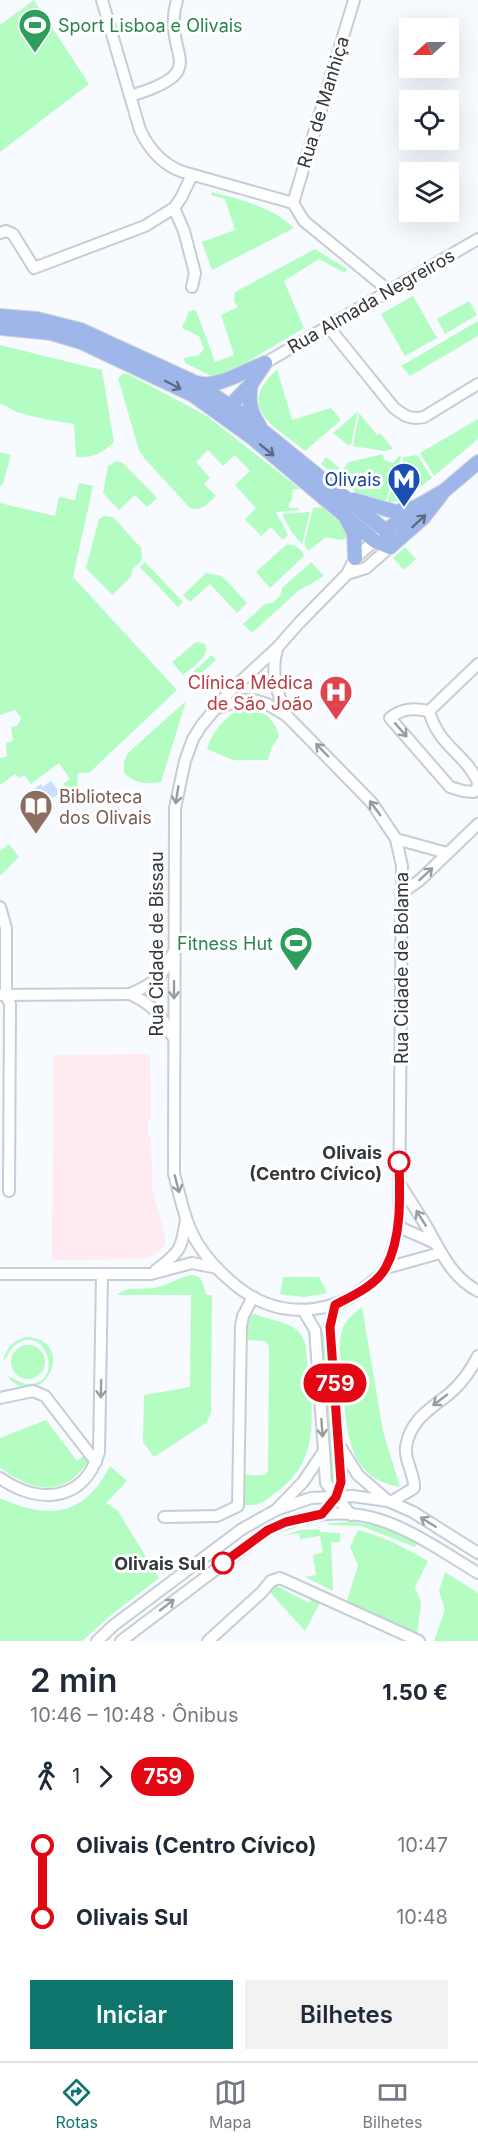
<!DOCTYPE html>
<html lang="pt">
<head>
<meta charset="utf-8">
<style>
  body { margin:0; font-family:Inter,sans-serif; background:#f2f2f3; color:#1f2937; height:100vh; display:flex; flex-direction:column; font-size:22px; white-space:nowrap }
  * { box-sizing:border-box; margin:0 }
  p { font-size:20px; color:#747a83 }
  .icon { flex:none; width:33px; height:33px; fill:none; stroke:currentColor; stroke-width:2; stroke-linecap:round; stroke-linejoin:round }
  .map { position:relative; height:1641px; overflow:hidden }
  .details { display:flex; flex-direction:column; background:#fff; flex:1 }
  .details>* { flex:none }
  .badge { padding:0 12px; border-radius:20px; font-size:21px; line-height:39px }
  .needle { width:39px; rotate:249deg }
  .controls { position:absolute; left:399px; top:18px; display:grid; gap:12px }
  .controls a { display:grid; place-items:center; width:60px; height:60px; border-radius:0px; background:#fff; box-shadow:0 6px 24px #0002; font-size:30px }
  .map>.badge { position:absolute; translate:-50% -50%; box-shadow:0 0 0 3px #fff }
  .legs { display:flex; align-items:center; gap:9px; height:66px; padding:0 30px; font-size:20px }
  .legs p { margin-inline-start:auto }
  .summary { display:flex; align-items:center; justify-content:space-between; height:102px; padding:0 30px }
  h1 { font-size:33px; font-weight:600; line-height:45px }
  .button { display:flex; gap:12px; margin-top:auto; padding:12px 30px }
  .button a { flex:1; height:69px; border-radius:0px; background:#0f766e; color:#fff; font-size:24px; font-weight:600; line-height:69px; text-align:center }
  .button a+a { background:#f2f2f3; color:#1f2937 }
  ul { padding:0 30px; list-style:none }
  li { display:flex; align-items:center; gap:21px; height:72px; font-size:22px }
  li i { display:grid; place-items:center; width:9px; height:100%; margin:0 8px; background:currentColor }
  li i::after { content:''; width:15px; height:15px; margin:-8px; border:4px solid; border-radius:50%; background:#fff }
  li p { margin-inline-start:auto }
  li:first-child i { background:linear-gradient(#0000 50%,currentColor 0) }
  li:last-child i { background:linear-gradient(currentColor 50%,#0000 0) }
  .tab-bar { display:flex; justify-content:space-around; align-items:center; height:84px; border-top:2px solid #e0e1e3; background:#fff; font-size:16px; color:#747a83 }
  .tab-bar a { display:grid; justify-items:center; gap:3px }
  .tab-bar .current { color:#0f766e }
  .map>svg:first-child { display:block }
</style>
</head>
<body>
<div class="map">
<svg width="478" height="1641" viewBox="0 0 478 1641">
  <rect width="100%" height="100%" fill="#f7fafe"/>
  <polygon fill="#feeaf1" points="150,1054 151,1121 148,1121 148,1135 151,1135 152,1189 165,1235 165,1245 153,1256 142,1259 52,1260 54,1055"/>
  <g fill="#b3fdc3">
    <polygon points="34,0 89,84 0,152 0,25"/>
    <path d="M 212,192 C 242,200 272,207 294,228 L 212,270 L 202,242 L 235,230 L 225,199 L 211,195 Z"/>
    <polygon points="315,249 347,269 345,273 319,259 284,281 304,328 227,374 213,377 185,363 184,358 199,355 204,349 199,336 182,328 189,311 196,310 215,362 234,355 221,315 238,307 234,301 235,292"/>
    <polygon points="413,296 437,338 405,356 381,314"/>
    <polygon points="469,301 477,315 445,334 437,319"/>
    <polygon points="478,321 478,336 410,376 401,366"/>
    <path d="M 0,345 L 102,370 L 114,442 C 102,453 92,459 76,457 L 74,424 C 55,421 36,418 17,412 C 10,410 7,405 0,404 Z"/>
    <path d="M 277,369 L 292,420 L 331,408 L 341,420 L 305,451 C 273,425 235,409 277,369 Z"/>
    <path d="M 122,374 L 128,374 L 207,416 L 300,489 L 293,489 L 291,502 L 289,503 L 289,508 L 298,508 L 299,510 L 276,512 L 288,535 L 283,540 L 271,527 L 261,536 L 245,519 L 256,508 L 235,485 L 250,471 L 235,455 L 223,466 L 208,450 L 196,462 L 210,478 L 204,484 L 216,496 C 208,503 201,512 190,508 L 144,458 L 139,450 L 118,378 Z"/>
    <polygon points="358,411 351,445 348,445 333,433"/>
    <polygon points="359,413 377,435 380,433 393,449 385,451 353,446"/>
    <polygon points="478,419 478,439 434,476 420,453"/>
    <polygon points="0,452 11,455 3,483 0,487"/>
    <polygon points="383,454 384,460 393,463 399,456 401,457 386,500 383,501 359,495 321,464 326,457 342,470 349,462"/>
    <polygon points="417,455 432,478 401,501 390,502 388,500 404,457"/>
    <polygon points="117,461 123,463 157,498 147,507 135,495 119,510 103,493 108,466"/>
    <polygon points="79,483 93,486 73,577 177,690 89,773 78,773 77,787 71,795 63,784 70,779 59,763 31,784 24,775 19,778 15,774 0,785 0,758 7,757 6,743 13,741 11,727 17,726 21,718 15,710 0,715 0,503 55,516 59,497 75,500"/>
    <polygon points="322,507 343,525 350,538 339,540 326,537 308,551 304,544 313,508"/>
    <polygon points="310,512 302,544 292,533 282,514"/>
    <polygon points="104,516 113,517 141,548 142,560 132,570 131,577 112,595 86,568 99,519"/>
    <path d="M 286,545 C 293,544 302,548 304,556 L 270,588 L 256,572 Z"/>
    <polygon points="405,547 416,559 404,570 393,558"/>
    <polygon points="145,562 183,602 178,607 140,567"/>
    <polygon points="311,562 324,576 298,591 252,633 243,624 265,604 272,603 280,596 282,588"/>
    <polygon points="206,573 222,576 247,603 237,613 210,584 190,602 183,595"/>
    <path d="M 196,642 L 205,644 C 211,657 192,667 183,675 L 172,662 Z"/>
    <polygon points="212,655 216,660 190,683 186,678"/>
    <path d="M 186,701 L 161,782 C 146,784 136,784 124,773 L 124,762 L 128,753 Z"/>
    <path d="M 243,709 C 261,707 275,719 279,736 L 271,749 L 268,760 L 233,760 L 207,749 C 213,731 225,715 243,709 Z"/>
    <polygon points="9,844 19,857 0,876 0,851"/>
    <path d="M 190,1275 C 203,1275 203,1284 206,1295 L 212,1295 L 211,1413 L 206,1423 L 154,1457 L 143,1442 L 144,1395 L 190,1387 L 191,1295 L 117,1295 C 127,1286 141,1290 154,1288 C 167,1285 177,1279 190,1275 Z"/>
    <polygon points="283,1277 319,1277 327,1293 304,1297 280,1294"/>
    <path d="M 362,1307 L 383,1431 L 400,1487 C 345,1478 346,1426 343,1381 C 342,1365 337,1346 342,1331 C 345,1320 353,1314 362,1307 Z"/>
    <path d="M 255,1314 C 276,1323 302,1321 306,1348 C 310,1400 326,1456 278,1491 C 264,1501 262,1506 245,1505 L 245,1475 L 264,1475 L 268,1471 L 269,1346 L 265,1341 L 246,1340 L 246,1326 L 250,1315 Z"/>
    <polygon points="321,1332 325,1332 335,1479 332,1479"/>
    <path d="M 28,1337 C 80,1342 41,1416 7,1376 C 14,1378 21,1384 29,1384 C 67,1383 44,1320 14,1346 C 10,1350 7,1357 3,1362 C 5,1348 14,1339 28,1337 Z"/>
    <circle cx="28" cy="1362" r="17"/>
    <path d="M 46,1420 L 77,1461 L 84,1456 L 88,1462 C 62,1499 33,1491 0,1468 L 0,1438 Z"/>
    <path d="M 110,1466 L 127,1481 L 106,1503 L 118,1511 L 159,1578 L 111,1615 L 82,1641 L 0,1641 L 0,1498 C 48,1520 84,1517 110,1466 Z"/>
    <path d="M 351,1522 C 376,1524 396,1530 419,1541 L 415,1547 L 361,1526 L 329,1525 L 328,1523 Z"/>
    <polygon points="319,1529 320,1532 340,1533 340,1542 331,1542 333,1591 305,1577 316,1575 313,1555 323,1553 320,1536 300,1539 299,1533 282,1536 300,1530"/>
    <path d="M 358,1530 C 383,1536 405,1548 428,1561 L 415,1587 L 421,1603 L 417,1634 L 346,1604 L 358,1565 L 350,1547 Z"/>
    <polygon points="445,1572 478,1593 478,1641 434,1641 445,1610 439,1591"/>
    <polygon points="275,1585 309,1603 314,1596 318,1598 320,1603 305,1631 268,1590"/>
  </g>
  <polygon fill="#c9dffd" points="51,781 60,793 53,798 46,793 39,796 34,789 41,784 43,787"/>
  <g fill="none" stroke-linecap="round" stroke-linejoin="round">
    <g stroke="#c5cdd5" stroke-width="14">
      <g id="minor">
        <path d="M 102,0 L 140,130 C 149,149 163,165 183,172 L 293,203 L 304,221 L 388,290"/>
        <path d="M 130,96 C 217,70 160,56 177,0"/>
        <polyline points="293,203 354,0"/>
        <polyline points="174,208 184,231 195,273 192,287"/>
        <polyline points="0,233 6,231 13,234 34,268 145,226 174,208 181,198 192,175"/>
        <path d="M 327,325 L 394,408 C 405,416 410,420 424,417 L 478,384"/>
        <polyline points="265,363 478,239"/>
        <polyline points="347,574 366,568 390,547"/>
        <path d="M 277,649 C 270,673 277,693 287,716"/>
        <path d="M 214,709 L 242,700 L 254,700 L 267,704 L 287,716 L 372,803 L 396,839 L 402,866 L 399,1227 C 395,1240 392,1254 387,1266 C 382,1275 372,1282 364,1288 C 337,1310 297,1316 265,1303 C 241,1294 213,1267 200,1247 C 185,1225 181,1199 174,1174 L 175,808 L 185,761 L 193,739 L 201,726 L 229,692 L 277,648 L 299,623 L 347,574 L 355,558 L 379,537"/>
        <path d="M 429,711 C 414,708 402,708 390,718 L 450,787 L 463,791 L 474,792 L 478,786"/>
        <path d="M 429,711 C 439,747 464,752 478,782"/>
        <polyline points="429,711 478,664"/>
        <polyline points="396,839 447,853"/>
        <polyline points="402,893 420,880 478,824"/>
        <polyline points="0,907 6,928 6,995 10,1004 9,1191"/>
        <path d="M 130,994 C 153,1005 161,1014 173,1037"/>
        <path d="M 1,995 L 130,994 C 155,983 162,978 173,953"/>
        <path d="M 400,1184 C 409,1199 419,1214 428,1229 C 441,1252 452,1278 478,1291"/>
        <polyline points="399,1227 435,1243"/>
        <polyline points="386,1268 440,1253"/>
        <path d="M 156,1270 C 180,1252 182,1249 186,1219"/>
        <polyline points="0,1274 151,1274 192,1263 217,1268"/>
        <polyline points="0,1398 33,1391 45,1396 96,1462"/>
        <polyline points="341,1448 358,1475 388,1501"/>
        <polyline points="324,1451 326,1483 351,1515"/>
        <path d="M 0,1478 C 39,1505 84,1502 99,1452 L 102,1275"/>
        <path d="M 391,1502 L 414,1488 C 415,1474 404,1461 406,1447 C 410,1420 430,1409 449,1394 C 461,1384 471,1370 478,1356"/>
        <polyline points="277,1509 303,1482 324,1451 315,1330 303,1310"/>
        <polyline points="322,1514 336,1497 341,1482 330,1327 335,1305"/>
        <polyline points="164,1517 217,1516 238,1506 241,1326 243,1316 253,1297"/>
        <polyline points="97,1641 114,1625 242,1529 276,1510 311,1498 352,1496 388,1501 413,1512 478,1553"/>
        <path d="M 121,1641 L 268,1530 C 359,1491 403,1527 478,1573"/>
        <polyline points="208,1641 262,1592 271,1581 280,1578 419,1641"/>
      </g>
    </g>
    <g stroke="#d6d7d8" stroke-width="16">
      <g id="major">
        <polyline points="0,316 37,319 81,330 192,381 242,414 386,531 390,547"/>
        <polyline points="0,328 51,333 81,342 193,395 250,436 375,541 390,547"/>
        <path d="M 197,383 C 217,389 246,370 265,363"/>
        <path d="M 251,384 C 248,400 250,412 259,425"/>
        <polyline points="225,411 251,384 265,363"/>
        <polyline points="354,500 396,512 411,508"/>
        <polyline points="347,520 354,533 355,558"/>
        <polyline points="386,531 416,507 444,491 478,462"/>
        <polyline points="390,547 423,518 441,495"/>
      </g>
    </g>
    <use href="#minor" stroke="#fff" stroke-width="10"/>
    <use href="#major" stroke="#9eb6ea" stroke-width="14"/>
  </g>
  <defs><path id="oneway-shaft" d="M-6 0H5M1.5-3L5.5 0L1.5 3" fill="none" stroke-width="1.6" stroke-linecap="round" stroke-linejoin="round" transform="scale(1.5)"/></defs>
  <g stroke="#5e6a80">
    <use href="#oneway-shaft" transform="translate(173 385) rotate(28)"/>
    <use href="#oneway-shaft" transform="translate(267 450) rotate(39)"/>
    <use href="#oneway-shaft" transform="translate(419 521) rotate(-43)"/>
  </g>
  <g stroke="#999b9c">
    <use href="#oneway-shaft" transform="translate(401 730) rotate(49)"/>
    <use href="#oneway-shaft" transform="translate(322 750) rotate(-134)"/>
    <use href="#oneway-shaft" transform="translate(177 795) rotate(99)"/>
    <use href="#oneway-shaft" transform="translate(375 808) rotate(-127)"/>
    <use href="#oneway-shaft" transform="translate(426 874) rotate(-43)"/>
    <use href="#oneway-shaft" transform="translate(174 990) rotate(90)"/>
    <use href="#oneway-shaft" transform="translate(177 1184) rotate(75)"/>
    <use href="#oneway-shaft" transform="translate(421 1218) rotate(-122)"/>
    <use href="#oneway-shaft" transform="translate(101 1389) rotate(91)"/>
    <use href="#oneway-shaft" transform="translate(440 1400) rotate(143)"/>
    <use href="#oneway-shaft" transform="translate(322 1428) rotate(86)"/>
    <use href="#oneway-shaft" transform="translate(428 1522) rotate(-148)"/>
    <use href="#oneway-shaft" transform="translate(167 1605) rotate(-38)"/>
  </g>
  <g fill="none" stroke-linecap="round" stroke-linejoin="round">
    <g stroke="#fff" stroke-width="14">
      <path id="line-1" d="M 223,1563 L 268,1530 L 286,1522 L 322,1514 L 336,1497 L 341,1482 L 330,1327 L 335,1305 C 352,1296 377,1285 386,1267 C 402,1237 400,1195 399,1162"/>
    </g>
    <use href="#line-1" stroke="#e30613" stroke-width="9"/>
  </g>
  <defs>
    <g id="stadium-pin" transform="scale(1.725)"><path d="M0 17L-7.5 6A9.5 9.5 0 1 1 7.5 6Z" fill="#2e9e5b" stroke="#fff"/><path d="M0-5a6.5 5 0 1 0 0 10a6.5 5 0 1 0 0-10ZM-3.5-1.8h7v3.6h-7Z" fill="#fff"/></g>
    <g id="metro-pin" transform="scale(1.725)"><path d="M0 17L-7.5 6A9.5 9.5 0 1 1 7.5 6Z" fill="#1a4fb4" stroke="#fff"/><path d="M-5.5 5V-5H-3L0 0L3-5H5.5V5H3V-.5L0 4L-3-.5V5Z" fill="#fff"/></g>
    <g id="hospital-pin" transform="scale(1.725)"><path d="M0 17L-7.5 6A9.5 9.5 0 1 1 7.5 6Z" fill="#e0444e" stroke="#fff"/><path d="M-5-5h3v3.5h4V-5h3V5h-3V1.5h-4V5h-3Z" fill="#fff"/></g>
    <g id="library-pin" transform="scale(1.725)"><path d="M0 17L-7.5 6A9.5 9.5 0 1 1 7.5 6Z" fill="#8d6e63" stroke="#fff"/><path d="M-6-4Q-3-5.5-.7-3.5V5Q-3 3-6 4ZM6-4Q3-5.5 .7-3.5V5Q3 3 6 4Z" fill="#fff"/></g>
  </defs>
  <g fill-rule="evenodd">
    <use href="#stadium-pin" x="35" y="25"/>
    <use href="#metro-pin" x="404" y="479"/>
    <use href="#hospital-pin" x="336" y="692"/>
    <use href="#library-pin" x="36" y="806"/>
    <use href="#stadium-pin" x="296" y="943"/>
  </g>
  <g fill="#fff" stroke="#e30613" stroke-width="3">
    <circle cx="399" cy="1162" r="10"/>
    <circle cx="223" cy="1563" r="10"/>
  </g>
  <g text-anchor="middle" dominant-baseline="central" stroke-width="6" stroke-linejoin="round" paint-order="stroke">
    <g font-size="18" fill="#27864d" stroke="#fff" text-anchor="start">
      <text x="58" y="25">Sport Lisboa e Olivais</text>
      <text x="273" y="943" text-anchor="end">Fitness Hut</text>
    </g>
    <g font-size="18" fill="#33373a" stroke="#fff">
      <text transform="translate(323 102) rotate(-73)">Rua de Manhiça</text>
      <text transform="translate(371 301) rotate(-30)">Rua Almada Negreiros</text>
      <text transform="translate(156 944) rotate(-90)">Rua Cidade de Bissau</text>
      <text transform="translate(401 968) rotate(-90)">Rua Cidade de Bolama</text>
    </g>
    <g font-size="18" fill="#164399" stroke="#fff" text-anchor="end">
      <text x="381" y="479">Olivais</text>
    </g>
    <g font-size="18" fill="#be3a42" stroke="#fff" text-anchor="end">
      <text x="313" y="682">Clínica Médica<tspan x="313" dy="21">de São João</tspan></text>
    </g>
    <g font-size="18" fill="#785e54" stroke="#fff" text-anchor="start">
      <text x="59" y="796">Biblioteca<tspan x="59" dy="21">dos Olivais</tspan></text>
    </g>
    <g font-size="18" font-weight="bold" fill="#33373a" stroke="#fff" text-anchor="end">
      <text x="382" y="1152">Olivais<tspan x="382" dy="21">(Centro Cívico)</tspan></text>
      <text x="206" y="1563">Olivais Sul</text>
    </g>
  </g>
</svg>
<div class="controls">
<a><svg class="needle" viewBox="-14 -14 28 28"><path d="M0-13l5 13h-10z" fill="#e53935"/><path d="M0 13l5-13h-10z" fill="#747a83"/></svg></a>
<a><svg class="icon" aria-label="locate" viewBox="0 0 24 24"><circle cx="12" cy="12" r="6"/><path d="M12 2v4M12 18v4M2 12h4M18 12h4"/></svg></a>
<a><svg class="icon" aria-label="layers" viewBox="0 0 24 24"><path d="M12 4l9 5-9 5-9-5zM3 14l9 5 9-5"/></svg></a>
</div>
<b class="badge" style="left:335px;top:1383px;background:#e30613;color:#fff">759</b>
</div>
<section class="details">
<div class="summary"><div><h1>2 min</h1><p>10:46 – 10:48 · Ônibus</p></div><b>1.50 €</b></div>
<div class="legs"><svg class="icon" aria-label="walk" viewBox="0 0 24 24"><circle cx="13" cy="4" r="2"/><path d="M13 8l-2 6 4 7M11 14l-3 7M7 12l3-4h3l4 4"/></svg>1<svg class="icon" aria-label="forward" viewBox="0 0 24 24"><path d="M9 5l7 7-7 7"/></svg><b class="badge" style="background:#e30613;color:#fff">759</b></div>
<ul>
<li><i style="color:#e30613"></i><b>Olivais (Centro Cívico)</b><p>10:47</p></li>
<li><i style="color:#e30613"></i><b>Olivais Sul</b><p>10:48</p></li>
</ul>
<div class="button"><a>Iniciar</a><a>Bilhetes</a></div>
</section>
<nav class="tab-bar">
<a class="current"><svg class="icon" aria-label="directions" viewBox="0 0 24 24"><path d="M12 3l9 9-9 9-9-9zM9 14v-3h6M13 9l2 2-2 2"/></svg>Rotas</a>
<a><svg class="icon" aria-label="map" viewBox="0 0 24 24"><path d="M3 6l6-2 6 2 6-2v14l-6 2-6-2-6 2zM9 4v14M15 6v14"/></svg>Mapa</a>
<a><svg class="icon" aria-label="tickets" viewBox="0 0 24 24"><path d="M3 7h18v10H3zM15 7v10"/></svg>Bilhetes</a>
</nav>
</body>
</html>
